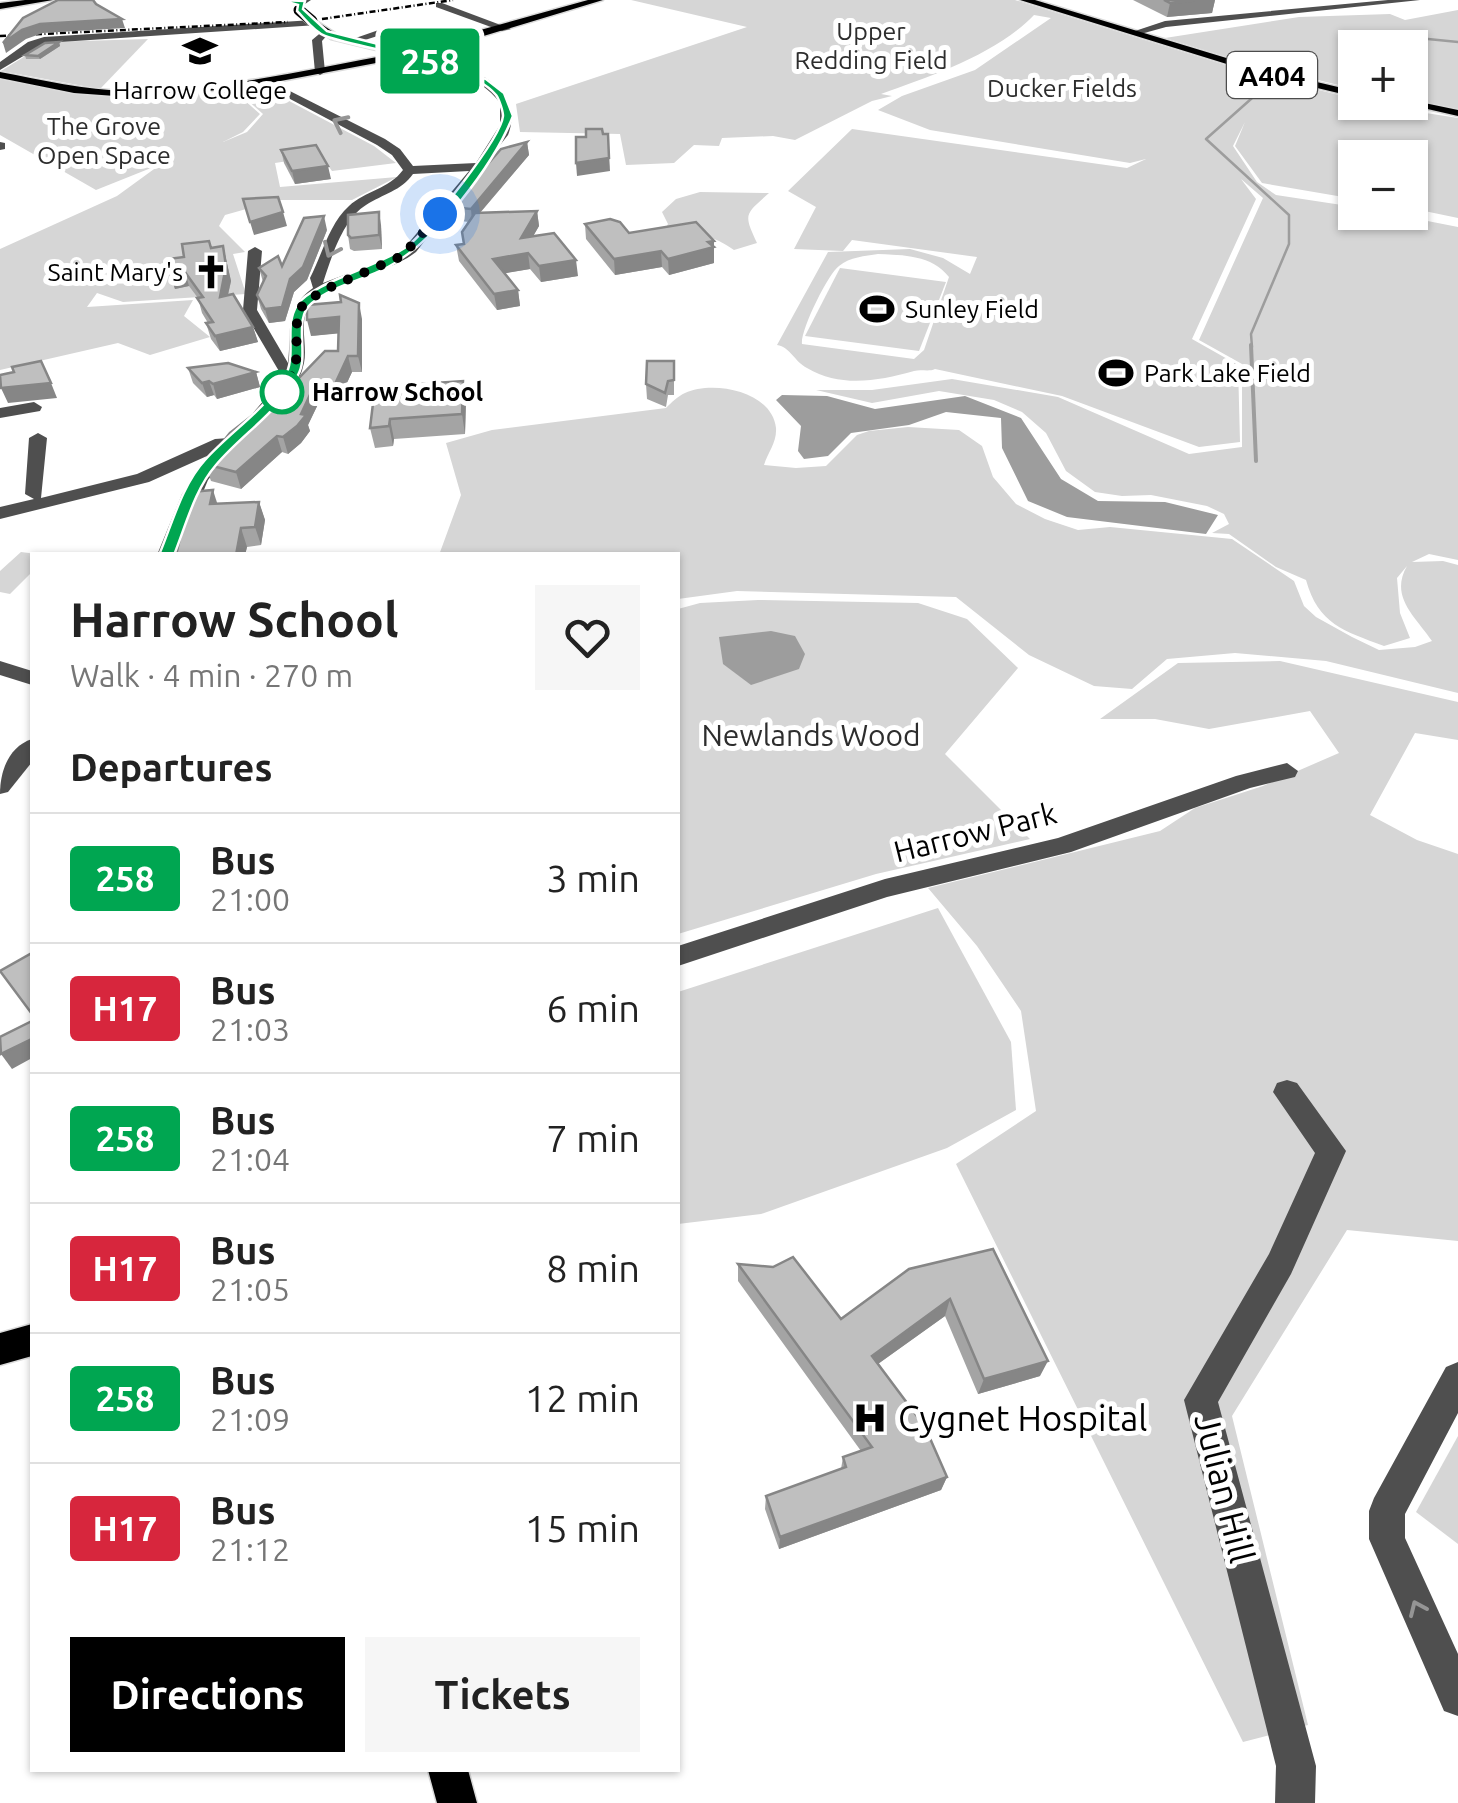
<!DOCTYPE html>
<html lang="en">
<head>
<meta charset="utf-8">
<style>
  body { margin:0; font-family:Ubuntu,sans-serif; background:#f6f6f6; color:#222; height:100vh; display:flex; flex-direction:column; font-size:38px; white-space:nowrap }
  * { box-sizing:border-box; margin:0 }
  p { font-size:32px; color:#767676 }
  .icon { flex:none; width:55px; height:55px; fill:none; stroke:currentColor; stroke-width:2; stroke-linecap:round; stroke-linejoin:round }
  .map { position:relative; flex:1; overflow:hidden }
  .details { position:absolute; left:30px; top:552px; width:650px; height:1220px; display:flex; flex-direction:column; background:#fff; border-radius:0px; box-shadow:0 2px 8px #0004 }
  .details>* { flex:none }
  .badge { padding:0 20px; border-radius:8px; font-size:35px; line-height:65px }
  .fabs { position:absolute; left:1338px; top:30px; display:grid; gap:20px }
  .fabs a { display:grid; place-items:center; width:90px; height:90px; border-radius:0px; background:#fff; box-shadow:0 2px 8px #0004; font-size:50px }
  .you { position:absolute; width:50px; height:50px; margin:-25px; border:8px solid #fff; border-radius:50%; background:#1a73e8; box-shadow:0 0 0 15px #1a73e833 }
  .map>.badge { position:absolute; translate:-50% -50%; box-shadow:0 0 0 5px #fff }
  h2 { padding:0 40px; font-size:38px; line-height:90px }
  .round { display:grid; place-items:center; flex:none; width:105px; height:105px; border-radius:0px; background:#f6f6f6 }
  .headline { display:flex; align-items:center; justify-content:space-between; height:170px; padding:0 40px }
  h1 { font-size:48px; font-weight:700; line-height:75px }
  .cta { display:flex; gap:20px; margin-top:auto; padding:20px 40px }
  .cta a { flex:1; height:115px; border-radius:0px; background:#000; color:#fff; font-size:40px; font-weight:700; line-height:115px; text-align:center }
  .cta a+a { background:#f6f6f6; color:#222 }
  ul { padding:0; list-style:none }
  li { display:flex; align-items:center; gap:30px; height:130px; padding:0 40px; border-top:2px solid #e0e0e0 }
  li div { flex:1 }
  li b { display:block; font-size:38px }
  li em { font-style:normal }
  li .badge { min-width:110px; font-weight:700; text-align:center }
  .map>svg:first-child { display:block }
</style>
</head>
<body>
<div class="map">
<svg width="1458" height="1803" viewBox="0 0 1458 1803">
  <rect width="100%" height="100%" fill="#fff"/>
  <g fill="#d6d6d6" fill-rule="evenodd">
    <path d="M 631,0 L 1015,0 L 1258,75 L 1355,99 L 1355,102 L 1458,118 L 1458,218 L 1410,208 L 1410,158 L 1355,158 L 1355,199 L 1262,183 L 1235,146 L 1245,122 L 1233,146 L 1257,182 L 1276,195 L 1355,207 L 1355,212 L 1387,213 L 1458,227 L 1458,560 L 1429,554 L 1412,562 L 1443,561 L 1458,565 L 1458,693 L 1326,661 L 1235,653 L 1167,659 L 1132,689 L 1094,686 L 1029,655 L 956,597 L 737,591 L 678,599 L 678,555 L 439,555 L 461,495 L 446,443 L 492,430 L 666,408 C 671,403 678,396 685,393 C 713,380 772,391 776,428 C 777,442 768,452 764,465 L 796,468 L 826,466 L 857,435 L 869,431 L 908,427 L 959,430 L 982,446 L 993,477 L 1016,504 L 1045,519 L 1078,530 L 1110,527 L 1232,539 L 1294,581 L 1304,606 L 1316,617 L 1352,637 L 1379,650 L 1415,647 L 1432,641 C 1416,617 1389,597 1407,566 L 1397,578 L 1400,613 L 1410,638 L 1384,646 C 1344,631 1318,624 1306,580 L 1276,567 L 1229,534 L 1212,533 L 1229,524 L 1224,514 L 1207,506 L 1151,495 L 1122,496 L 1095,492 L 1066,471 L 1046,433 L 1022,412 L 994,400 L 939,391 L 872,403 L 816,390 L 872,390 L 952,379 L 1058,397 L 1189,454 L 1242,447 L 1242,364 L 1199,340 L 1263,198 L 1241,179 L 1256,199 L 1192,339 L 1238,365 L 1240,442 L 1199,447 L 1062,396 L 935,369 C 929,372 921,369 914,371 C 878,381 841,388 807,368 C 795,362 790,347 777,345 L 828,252 L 910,249 L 943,258 L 970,274 L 977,257 L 852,240 L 843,251 L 794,249 L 816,207 L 788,191 L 852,129 L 1127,168 L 1146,159 L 1130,163 L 930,130 L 878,110 L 902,96 L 975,70 L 1051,18 L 1034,15 C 997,54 931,76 881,94 L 892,96 L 872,101 L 795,140 L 773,136 L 722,138 L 719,146 L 694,145 L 674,163 L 626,165 L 620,134 L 520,132 L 516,104 L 747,27 ZM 878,254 C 903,255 932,255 949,277 L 924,350 L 914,359 L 802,344 C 800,331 828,274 839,266 C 850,257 865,256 878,254 Z"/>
    <polygon points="1458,10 1458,109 1410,100 1410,48 1355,48 1355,89 1243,62 1165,38 1299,17 1390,14 1405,20"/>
    <polygon points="148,39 100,89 1,71 48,42"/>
    <path d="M 0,79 C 79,96 152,99 233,90 L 260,114 L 243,132 L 223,142 L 247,132 L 263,114 L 246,99 L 274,93 L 374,146 L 396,163 L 332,171 L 321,156 L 275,163 L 280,187 L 397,177 L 352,200 L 278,200 L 225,215 L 219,226 L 245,252 L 233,254 L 246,294 L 123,302 L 97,293 L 87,307 L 193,300 L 184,316 L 210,337 L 150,355 L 118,343 L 0,370 L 0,249 L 117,196 L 161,164 L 96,190 L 0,135 Z"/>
    <path d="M 700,192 L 769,193 C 745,215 743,213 757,243 L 734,250 C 699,226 696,243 663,232 L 668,224 L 662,212 L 676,199 Z"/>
    <polygon points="840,268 946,282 919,351 805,336"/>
    <polygon points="21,552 44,555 32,555 32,572 10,594 0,592 0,571"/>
    <polygon points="758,600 918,603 967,619 1018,668 945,754 1030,839 876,874 678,934 678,609 700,603"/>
    <polygon points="1280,661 1458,702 1458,740 1415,733 1370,815 1417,840 1458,854 1458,1241 1347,1230 1232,1416 1308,1725 1243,1742 956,1164 1036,1111 1021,1011 977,946 928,888 1160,831 1195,808 1263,786 1339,753 1310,711 1209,729 1155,719 1100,719 1178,663"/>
    <polygon points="938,908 1011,1042 1016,1110 947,1148 761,1214 678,1224 678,992"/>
    <polygon points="1458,1436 1458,1544 1416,1512"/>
  </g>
  <g fill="#9d9d9d">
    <polygon points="782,395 827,396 875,409 965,396 1021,418 1061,479 1098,501 1165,502 1218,515 1206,534 1067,517 1028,501 1002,448 1001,418 946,412 909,425 851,433 828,456 804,459 798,451 801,426 776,400"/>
    <polygon points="771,631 795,636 805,654 799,669 751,685 723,664 719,637"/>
  </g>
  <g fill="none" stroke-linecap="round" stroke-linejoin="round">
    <g stroke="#9d9d9d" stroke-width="2.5">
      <polyline points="1428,39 1458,42"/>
      <polyline points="1252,347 1251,334 1289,244 1289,215 1206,139 1269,83"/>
    </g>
    <polyline stroke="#9d9d9d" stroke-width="4" points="1251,345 1256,461"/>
    <g stroke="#dbdbdb" stroke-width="3">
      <g id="major">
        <polygon points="25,0 53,0 0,9 0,3"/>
        <path d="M 588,0 L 603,0 L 424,54 L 244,88 L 129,97 L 74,93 L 0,78 L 0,72 C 42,80 85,90 128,91 C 218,91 306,70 393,54 L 331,39 L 308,23 L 312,18 L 338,35 L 405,51 Z"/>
        <polygon points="1020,0 1035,0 1266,70 1355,91 1355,97 1259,74"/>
        <polygon points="1410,100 1458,110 1458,116 1397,102"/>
        <polygon points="32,1324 32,1356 0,1365 0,1333"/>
        <polygon points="428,1770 468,1770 477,1803 437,1803"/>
      </g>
    </g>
    <g fill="#4f4f4f" fill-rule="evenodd">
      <polygon points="300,0 311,0 302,6 297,3"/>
      <polygon points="1388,0 1420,0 1166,27 1137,35 1132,32 1165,21"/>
      <polygon points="436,3 442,3 511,29 502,31 436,7"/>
      <polygon points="313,20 317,25 45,43 0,70 0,62 28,42 44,37"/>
      <polygon points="396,24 400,29 352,44 347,41"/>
      <polygon points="324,30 329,33 322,41 325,72 320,75 315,72 312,40"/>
      <path d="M 405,52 C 446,52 529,83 508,135 L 416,252 C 385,276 338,276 312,303 C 297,318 308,344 304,363 C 300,384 285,401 270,415 L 265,421 L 253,421 L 253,413 L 283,378 L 243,310 L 248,251 L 255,247 L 262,251 L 257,310 L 288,363 C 292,332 283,309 313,288 L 310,278 C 322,255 329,224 349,206 C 365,191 389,189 403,170 L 392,155 L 377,145 L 258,82 L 268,80 L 385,139 L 400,149 L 413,166 L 476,163 L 500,125 L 500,103 C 479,74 438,65 405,56 ZM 469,171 L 406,246 L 386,259 L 323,283 C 331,258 343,219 366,205 C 383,194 401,191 413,174 Z"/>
      <polygon points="0,142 5,143 5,149 0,150"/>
      <polygon points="34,402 42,407 40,411 0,418 0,408"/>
      <polygon points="38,433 47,438 41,498 137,474 215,439 229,438 238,443 208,480 177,555 157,555 182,494 207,456 149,482 0,519 0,507 34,499 25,494 29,438"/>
      <polygon points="0,661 32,671 32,685 0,675"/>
      <path d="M 32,739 L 32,762 L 8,792 L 0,794 C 0,772 8,747 32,739 Z"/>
      <polygon points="1287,763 1298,771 1295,777 1250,788 1071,852 887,897 678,966 678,946 885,879 1058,838 1236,776"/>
      <polygon points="1287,1080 1297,1083 1346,1151 1291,1274 1218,1402 1316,1766 1315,1803 1275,1803 1276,1766 1184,1400 1269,1254 1315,1153 1273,1092 1277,1083"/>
      <polygon points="1458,1362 1458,1413 1405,1514 1405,1538 1458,1654 1458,1716 1444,1711 1369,1539 1369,1511 1374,1498 1446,1367"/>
    </g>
    <use href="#major" fill="#000" fill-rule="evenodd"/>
    <g stroke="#000" stroke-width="2.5" stroke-dasharray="6 2.5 1 2.5" stroke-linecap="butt">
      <polyline points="322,19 453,0"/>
      <polyline points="0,36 288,22"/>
    </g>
    <g stroke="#dbdbdb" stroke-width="12" stroke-linecap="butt">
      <polyline id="major-bridge" points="299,10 312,21"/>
    </g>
    <use href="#major-bridge" stroke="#000" stroke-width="11"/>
  </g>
  <g fill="#a4a4a4">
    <polygon points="1133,0 1215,0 1212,13 1167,17"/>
    <polygon points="59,42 60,46 40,59 26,59 25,55"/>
    <polygon points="527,142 529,155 480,213 537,211 539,226 533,236 578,276 541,282 530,269 504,273 518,290 520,306 497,310 459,261 456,245 464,244 469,222 452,220 450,207"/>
    <polygon points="281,150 331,179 295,184 284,163"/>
    <polygon points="585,224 629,233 714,241 714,263 669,275 662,267 615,275 586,239"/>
    <polygon points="381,225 382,249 354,251 350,249 348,235"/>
    <polygon points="327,230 307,280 294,292 285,321 269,323 261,309 257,295 263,282 259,268 282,266"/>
    <polygon points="223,246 231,281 228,295 253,327 258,342 220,351 211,339 206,323 208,323 202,313 198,298 189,286 175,289 170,274 184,257 211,248"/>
    <polygon points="362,319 362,372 352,372 339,400 320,400 308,425 310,431 301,443 288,454 282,452 241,489 211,481 205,464 338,351 338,333 311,336"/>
    <polygon points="674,361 674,395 668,395 666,407 647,399 646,384"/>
    <polygon points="188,368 256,372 260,387 217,399 214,395 207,397 193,383"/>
    <polygon points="375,387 466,400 465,434 394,439 393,446 375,448 370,428"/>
    <polygon points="259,502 265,520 261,545 247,547 245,555 176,555 218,504"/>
    <polygon points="993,1249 1040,1376 978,1394 945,1316 878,1364 947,1477 941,1490 779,1549 765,1509 766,1496 841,1469 843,1457 861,1451 738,1281 738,1264 841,1319"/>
  </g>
  <g fill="#868686">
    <polygon points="1200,0 1215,0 1212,13 1167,17 1170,3"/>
    <polygon points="122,19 125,28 43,33 26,39 6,53 3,43 22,30 40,24"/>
    <polygon points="59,42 60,46 40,59 38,56"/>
    <polygon points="608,134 610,171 577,176 576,163"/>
    <polygon points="527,142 529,155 472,222 471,209"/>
    <polygon points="328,166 331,179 295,184 292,171"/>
    <polygon points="537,211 539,226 523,254 528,253 530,269 495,275 493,259 521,238"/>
    <polygon points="283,212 287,226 254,235 250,222"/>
    <polygon points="379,212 381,225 382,249 379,235"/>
    <polygon points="324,216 327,230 307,280 294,292 285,321 269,323 265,309"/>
    <polygon points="714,241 714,263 669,275 668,259"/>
    <polygon points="223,246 231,281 224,312 220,297"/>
    <polygon points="661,251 662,267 615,275 614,259"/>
    <polygon points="576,260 578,276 541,282 539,266"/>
    <polygon points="185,272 189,286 175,289 170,274"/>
    <polygon points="518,290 520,306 497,310 494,294"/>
    <polygon points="359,303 362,319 362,372 358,356"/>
    <polygon points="339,317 343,333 311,336 307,320"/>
    <polygon points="253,327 258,342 220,351 215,336"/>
    <polygon points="348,356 352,372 339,400 335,384"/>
    <polygon points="256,372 260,387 217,399 213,384"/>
    <polygon points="209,381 214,395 207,397 202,383"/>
    <polygon points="463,381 466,400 465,434 462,414"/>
    <polygon points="51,383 57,398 8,403 1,388"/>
    <polygon points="315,384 320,400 308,425 310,431 301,443 288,454 283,437 301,414"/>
    <polygon points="390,419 394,439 393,446 389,426"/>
    <polygon points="277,436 282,452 241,489 236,472"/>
    <polygon points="213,490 219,509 210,504"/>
    <polygon points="259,502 265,520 261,545 255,527"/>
    <polygon points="241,528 247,547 245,555 236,555"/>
    <polygon points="32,1039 32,1058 12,1069 1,1054"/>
    <polygon points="950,1299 945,1316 868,1371 872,1356"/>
    <polygon points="1048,1361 1040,1376 978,1394 984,1379"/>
    <polygon points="947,1477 941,1490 779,1549 780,1537"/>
  </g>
  <g fill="#bfbfbf" stroke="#868686" stroke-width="2.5">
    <polygon points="58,0 93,0 96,4 122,19 40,24 22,30 3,43 23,18"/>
    <polygon points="1164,0 1200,0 1170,3"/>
    <polygon points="59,42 38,56 25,55 45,43"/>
    <polygon points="586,129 602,129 603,134 608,134 609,158 576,163 576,137 586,137"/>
    <polygon points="527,142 471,209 450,207 501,149"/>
    <polygon points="316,145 328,166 292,171 281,150"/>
    <polygon points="278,197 283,212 250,222 243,199"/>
    <polygon points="537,211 521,238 554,233 576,260 539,266 528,253 493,259 518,290 494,294 456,245 464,244 462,232 475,213"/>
    <polygon points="379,212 379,235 351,238 348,235 348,215"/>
    <polygon points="324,216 303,267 290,279 282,307 265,309 257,295 266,276 259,268 278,256 282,266 304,218"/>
    <polygon points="610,219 620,222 629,233 696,222 714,241 708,242 714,247 668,259 661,251 614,259 585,224"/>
    <polygon points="209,241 211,248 223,246 226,266 220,297 233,294 253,327 215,336 206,323 213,322 197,298 203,297 185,272 170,274 168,259 184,257 182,244"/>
    <polygon points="340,295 359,303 358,356 348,356 335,384 315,384 301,414 306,415 297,426 283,437 277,436 236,472 205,464 230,433 295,382 325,351 338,351 339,317 307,320 307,305 341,302"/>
    <polygon points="41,361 51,383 1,388 0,375 14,372 12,367"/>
    <polygon points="647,361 674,361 674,380 668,381 665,393 646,384"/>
    <polygon points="228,363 256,372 213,384 209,381 202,383 188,368"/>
    <polygon points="463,381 462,414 390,419 389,426 370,428 375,387"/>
    <polygon points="213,490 210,504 259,502 255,527 241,528 236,555 176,555 191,492"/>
    <polygon points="32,953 32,1014 0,971"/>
    <polygon points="32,1021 32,1039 1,1054 0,1037"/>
    <polygon points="993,1249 1048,1361 984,1379 950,1299 872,1356 925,1427 947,1477 780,1537 766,1496 846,1467 843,1457 872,1447 738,1264 773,1267 793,1257 841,1319 909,1269"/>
  </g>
  <defs><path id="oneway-chevron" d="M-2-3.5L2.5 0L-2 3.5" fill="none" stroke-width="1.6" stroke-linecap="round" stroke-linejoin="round" transform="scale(2.5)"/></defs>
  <g stroke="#959595">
    <use href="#oneway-chevron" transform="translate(340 123) rotate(-154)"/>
    <use href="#oneway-chevron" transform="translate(331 250) rotate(114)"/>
    <use href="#oneway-chevron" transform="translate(1417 1608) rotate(-114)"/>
  </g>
  <path fill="#00a651" stroke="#fff" stroke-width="2.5" d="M 280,0 L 305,1 L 303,9 L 327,31 L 422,55 L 486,79 L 504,93 L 513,116 C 494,165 435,242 388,267 C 364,280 334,285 312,303 C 292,319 310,354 298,375 C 278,413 243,433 216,465 C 195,489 186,525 174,555 L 167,559 L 159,555 C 172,524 182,485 205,460 C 231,431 264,411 284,378 C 298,356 283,327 297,305 C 310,283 384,265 410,244 C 428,229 501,139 503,116 C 503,111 499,99 496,95 C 468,61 366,51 325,36 C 314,32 305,19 297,11 L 298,5 Z"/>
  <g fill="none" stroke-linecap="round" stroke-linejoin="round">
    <polyline stroke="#000" stroke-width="10" stroke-dasharray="0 18" points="282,392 296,366 297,319 303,304 324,290 402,256 440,214"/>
  </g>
  <defs>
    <g id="university-bare" transform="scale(2.7)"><path d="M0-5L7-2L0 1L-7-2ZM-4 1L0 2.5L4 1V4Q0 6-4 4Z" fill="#000" stroke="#fff" stroke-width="2.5" paint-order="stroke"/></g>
    <g id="church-bare" transform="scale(2.7)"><path d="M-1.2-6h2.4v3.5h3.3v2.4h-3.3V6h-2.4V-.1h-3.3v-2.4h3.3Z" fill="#000" stroke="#fff" stroke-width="2.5" paint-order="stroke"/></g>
    <g id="stadium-bare" transform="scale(2.7)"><path d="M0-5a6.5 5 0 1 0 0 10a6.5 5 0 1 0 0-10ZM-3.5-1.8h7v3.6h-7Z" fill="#000" stroke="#fff" stroke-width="2.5" paint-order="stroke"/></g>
    <g id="hospital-bare" transform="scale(2.7)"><path d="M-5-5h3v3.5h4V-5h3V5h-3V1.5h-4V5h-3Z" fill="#000" stroke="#fff" stroke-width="2.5" paint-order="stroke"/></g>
  </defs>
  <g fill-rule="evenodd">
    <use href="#university-bare" x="200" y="51"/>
    <use href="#church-bare" x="211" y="272"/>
    <use href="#stadium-bare" x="877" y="309"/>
    <use href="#stadium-bare" x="1116" y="373"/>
    <use href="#hospital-bare" x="870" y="1418"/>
  </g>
  <circle fill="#fff" stroke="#00a651" stroke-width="5" cx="282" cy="392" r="20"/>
  <g text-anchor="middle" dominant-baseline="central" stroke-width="10" stroke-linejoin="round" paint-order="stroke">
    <g font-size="25" fill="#2d2d2d" stroke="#fff">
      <text x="871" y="31">Upper<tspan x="871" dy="29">Redding Field</tspan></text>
      <text x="1062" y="88">Ducker Fields</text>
      <text x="104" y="126">The Grove<tspan x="104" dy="29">Open Space</tspan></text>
    </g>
    <g font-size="25" fill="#000" stroke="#fff" text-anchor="start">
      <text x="200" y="90" text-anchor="middle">Harrow College</text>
      <text x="183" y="272" text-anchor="end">Saint Mary's</text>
      <text x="905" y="309">Sunley Field</text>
      <text x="1144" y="373">Park Lake Field</text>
    </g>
    <g font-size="25" font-weight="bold" fill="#000" stroke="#fff" text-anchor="start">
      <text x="312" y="392">Harrow School</text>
    </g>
    <rect fill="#fff" stroke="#4c4c4c" stroke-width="2.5" x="1227" y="52" width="90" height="46" rx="8"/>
    <g font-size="28" font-weight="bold" fill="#000">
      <text x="1272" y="75">A404</text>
    </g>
    <g font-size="30" fill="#2d2d2d" stroke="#fff">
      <text x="811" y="735">Newlands Wood</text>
    </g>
    <g font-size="30" fill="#000" stroke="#fff">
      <text transform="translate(975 832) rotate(-14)">Harrow Park</text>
    </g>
    <g font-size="35" fill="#000" stroke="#fff" text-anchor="start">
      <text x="898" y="1418">Cygnet Hospital</text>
    </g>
    <g font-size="35" fill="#000" stroke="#fff">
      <text transform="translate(1225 1488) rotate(76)">Julian Hill</text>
    </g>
  </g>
</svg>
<div class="fabs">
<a>+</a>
<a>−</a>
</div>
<div class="you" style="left:440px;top:214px"></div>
<b class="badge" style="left:430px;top:61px;background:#00a651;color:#fff">258</b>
<section class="details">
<div class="headline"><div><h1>Harrow School</h1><p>Walk · 4 min · 270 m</p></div><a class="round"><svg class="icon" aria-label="heart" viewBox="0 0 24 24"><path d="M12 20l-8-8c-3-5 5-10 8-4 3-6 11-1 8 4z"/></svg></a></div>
<h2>Departures</h2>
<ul>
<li><span class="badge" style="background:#00a651;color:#fff">258</span><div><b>Bus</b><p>21:00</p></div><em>3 min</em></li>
<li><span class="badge" style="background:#d7263d;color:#fff">H17</span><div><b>Bus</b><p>21:03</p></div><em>6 min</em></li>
<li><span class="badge" style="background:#00a651;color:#fff">258</span><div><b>Bus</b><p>21:04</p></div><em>7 min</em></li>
<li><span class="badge" style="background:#d7263d;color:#fff">H17</span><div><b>Bus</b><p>21:05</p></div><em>8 min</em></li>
<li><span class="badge" style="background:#00a651;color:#fff">258</span><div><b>Bus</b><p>21:09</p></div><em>12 min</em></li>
<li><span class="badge" style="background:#d7263d;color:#fff">H17</span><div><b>Bus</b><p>21:12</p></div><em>15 min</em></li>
</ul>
<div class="cta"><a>Directions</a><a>Tickets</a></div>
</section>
</div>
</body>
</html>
